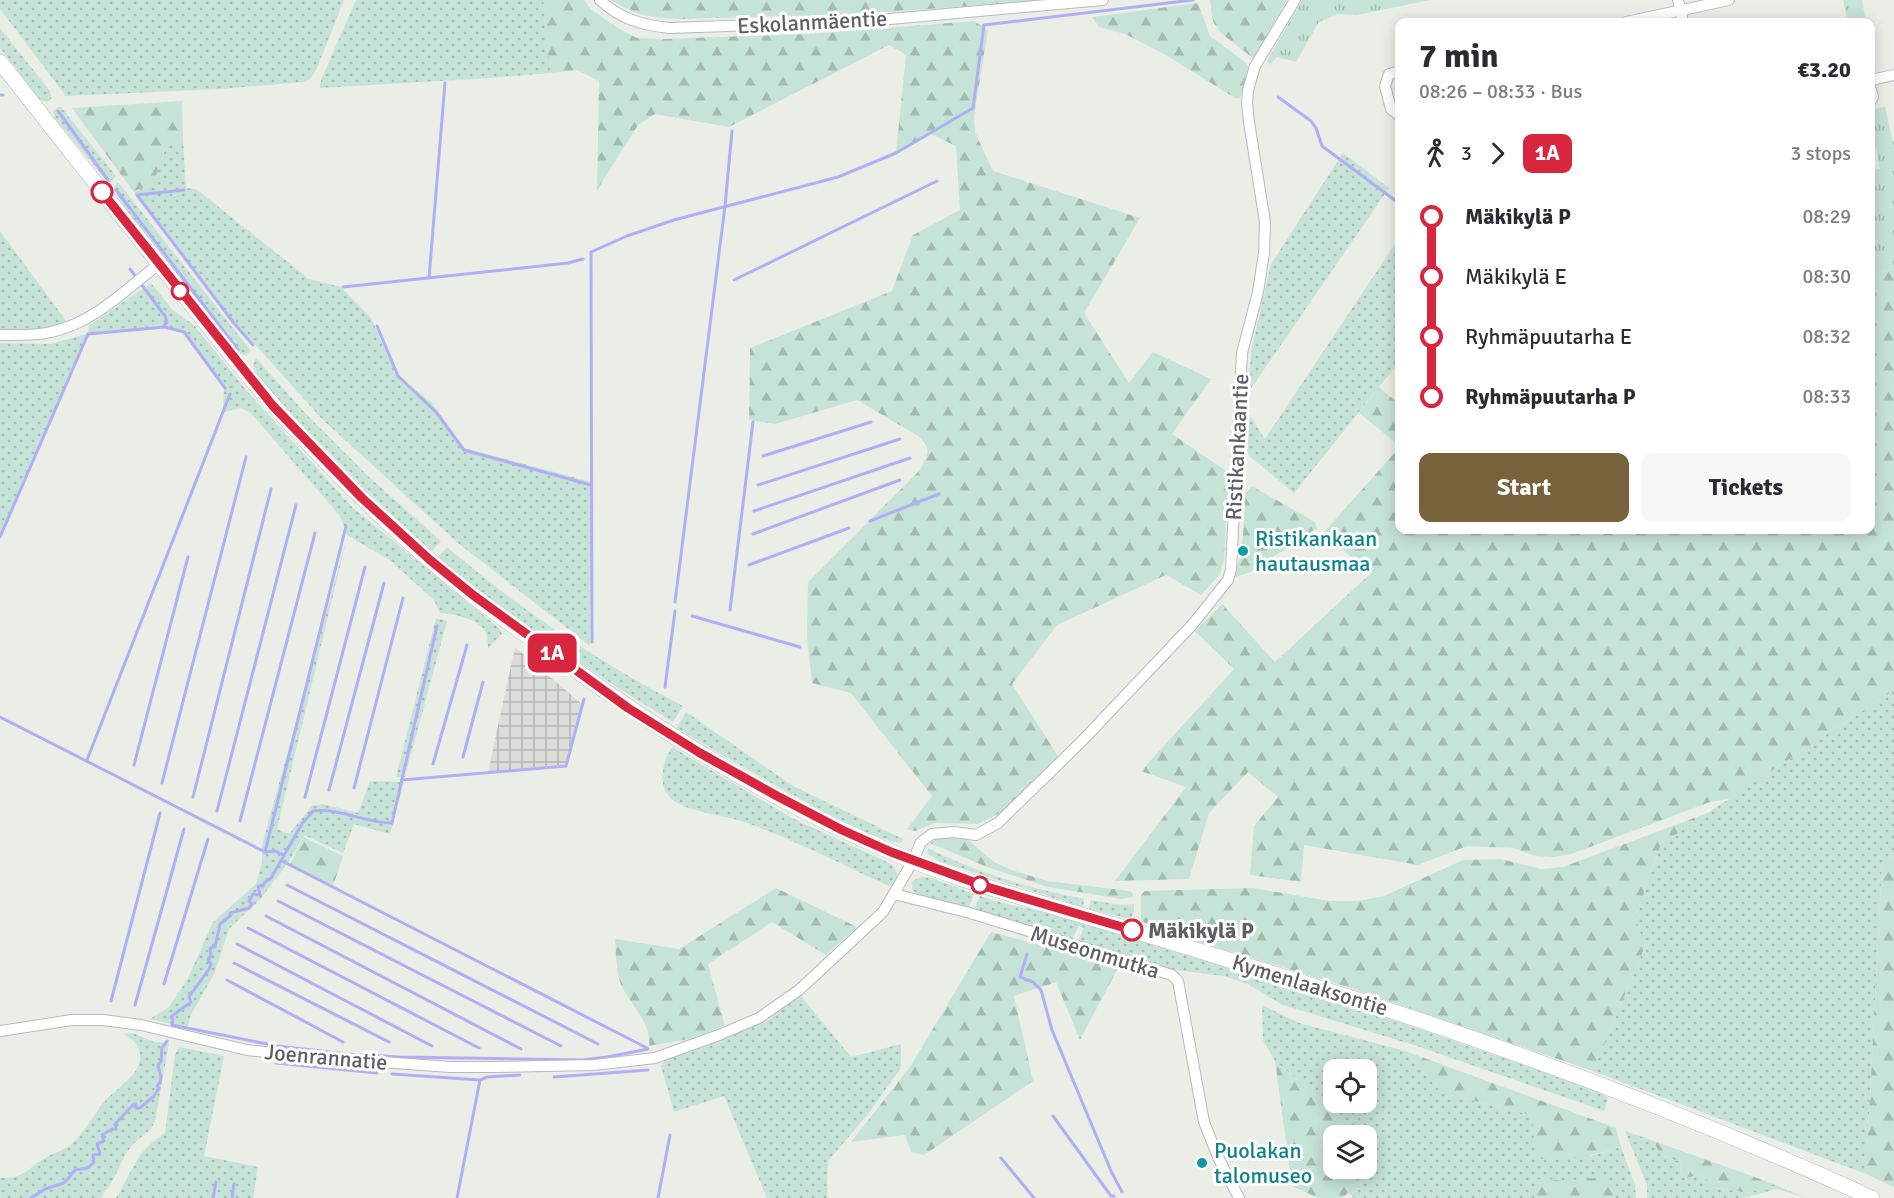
<!DOCTYPE html>
<html lang="en">
<head>
<meta charset="utf-8">
<style>
  body { margin:0; font-family:Signika,sans-serif; background:#f7f7f7; color:#2b2b33; height:100vh; display:flex; flex-direction:column; font-size:22px; white-space:nowrap }
  * { box-sizing:border-box; margin:0 }
  p { font-size:20px; color:#7c7c81 }
  .icon { flex:none; width:33px; height:33px; fill:none; stroke:currentColor; stroke-width:2; stroke-linecap:round; stroke-linejoin:round }
  .map { position:relative; flex:1; overflow:hidden }
  .drawer { position:absolute; left:1395px; top:18px; width:480px; height:516px; display:flex; flex-direction:column; background:#fff; border-radius:12px; box-shadow:0 3px 15px #0003 }
  .drawer>* { flex:none }
  .badge { padding:0 12px; border-radius:9px; font-size:21px; line-height:39px }
  .fabs { position:absolute; left:1323px; top:1059px; display:grid; gap:12px }
  .fabs a { display:grid; place-items:center; width:54px; height:54px; border-radius:12px; background:#fff; box-shadow:0 3px 15px #0003; font-size:30px }
  .map>.badge { position:absolute; translate:-50% -50%; box-shadow:0 0 0 3px #fff }
  .legs { display:flex; align-items:center; gap:9px; height:66px; padding:0 24px; font-size:20px }
  .legs p { margin-inline-start:auto }
  .head { display:flex; align-items:center; justify-content:space-between; height:102px; padding:0 24px }
  h1 { font-size:33px; font-weight:800; line-height:45px }
  .button { display:flex; gap:12px; margin-top:auto; padding:12px 24px }
  .button a { flex:1; height:69px; border-radius:12px; background:#78623b; color:#fff; font-size:24px; font-weight:800; line-height:69px; text-align:center }
  .button a+a { background:#f7f7f7; color:#2b2b33 }
  ul { padding:0 24px; list-style:none }
  li { display:flex; align-items:center; gap:21px; height:60px; font-size:22px }
  li i { display:grid; place-items:center; width:9px; height:100%; margin:0 8px; background:currentColor }
  li i::after { content:''; width:15px; height:15px; margin:-8px; border:4px solid; border-radius:50%; background:#fff }
  li p { margin-inline-start:auto }
  li:first-child i { background:linear-gradient(#0000 50%,currentColor 0) }
  li:last-child i { background:linear-gradient(currentColor 50%,#0000 0) }
  .map>svg:first-child { display:block }
</style>
</head>
<body>
<div class="map">
<svg width="1894" height="1198" viewBox="0 0 1894 1198">
  <defs>
    <pattern id="industrial-grid" width="8" height="8" patternUnits="userSpaceOnUse" patternTransform="scale(1.5)"><rect width="8" height="8" fill="#dbddd8"/><path d="M0 4h8M4 0v8" fill="none" stroke="#b5b6b3"/></pattern>
    <pattern id="grass-dots" width="8" height="8" patternUnits="userSpaceOnUse" patternTransform="scale(1.5)"><rect width="8" height="8" fill="#c6e3d7"/><path d="M2 2h.1M6 6h.1" fill="none" stroke="#a4bbb2" stroke-width="1.8" stroke-linecap="round"/></pattern>
    <pattern id="forest-firs" width="22" height="20" patternUnits="userSpaceOnUse" patternTransform="scale(1.5)"><rect width="22" height="20" fill="#c6e3d7"/><path d="M5 1l3.5 6h-7zM16 11l3.5 6h-7z" fill="#a4bbb2"/></pattern>
    <pattern id="park-tufts" width="24" height="20" patternUnits="userSpaceOnUse" patternTransform="scale(1.5)"><rect width="24" height="20" fill="#c6e3d7"/><path d="M3 7l-1-3M5 7V3M7 7l1-3M15 17l-1-3M17 17v-4M19 17l1-3" fill="none" stroke="#a4bbb2"/></pattern>
  </defs>
  <rect width="100%" height="100%" fill="#ebeee6"/>
  <polygon fill="url(#industrial-grid)" points="515,647 582,704 567,764 488,772"/>
  <g fill="url(#grass-dots)" fill-rule="evenodd">
    <polygon points="0,0 344,0 317,68 311,78 305,82 221,89 66,96 0,9"/>
    <polygon points="356,0 549,0 550,73 490,78 320,88 321,80"/>
    <polygon points="0,28 50,91 52,98 47,102 39,99 0,48"/>
    <polygon points="59,107 61,107 116,176 111,182 108,182 55,119 53,111"/>
    <polygon points="183,140 186,188 196,189 309,279 341,287 371,318 397,376 432,403 464,448 592,482 590,646 458,543 322,419 234,321 133,191 153,185 166,147"/>
    <polygon points="1343,153 1389,188 1247,394 1252,347 1271,264"/>
    <path d="M 117,183 L 119,183 L 251,351 L 245,355 L 240,354 C 210,321 184,284 157,248 C 144,231 122,208 114,188 Z"/>
    <polygon points="0,231 67,322 41,329 0,330"/>
    <polygon points="1399,238 1399,362 1294,493 1247,454 1250,416 1265,439"/>
    <path d="M 151,283 L 173,310 L 194,325 L 246,390 L 352,507 L 499,628 L 502,634 L 488,648 C 488,643 487,636 486,632 C 478,618 453,614 440,613 L 434,600 L 391,561 L 347,535 L 340,516 L 251,413 L 241,408 L 223,412 L 224,387 L 184,332 L 165,327 L 87,334 L 0,537 L 0,343 L 50,344 L 87,334 L 90,325 Z"/>
    <path d="M 256,358 L 306,414 L 369,477 L 441,541 L 432,551 C 384,509 340,464 296,418 C 284,406 257,379 253,365 Z"/>
    <polygon points="347,537 277,829 289,834 312,806 323,804 358,813 370,781 404,782 390,834 354,824 343,853 304,835 288,863 258,902 240,918 229,929 214,974 191,1015 187,1028 150,1019 169,1007 188,978 213,922 256,884 262,862 262,845"/>
    <path d="M 447,547 C 522,611 595,660 683,706 L 673,722 C 592,672 510,620 438,557 Z"/>
    <polygon points="436,618 447,621 405,777 396,777"/>
    <polygon points="1894,690 1894,855 1882,863 1866,1174 1593,1071 1645,946 1635,918 1661,844"/>
    <path d="M 686,712 L 793,786 L 903,839 L 902,842 C 880,849 706,746 677,728 Z"/>
    <path d="M 672,747 L 792,818 L 891,864 L 895,869 L 898,878 L 893,886 L 887,885 C 843,865 799,842 753,825 C 732,816 691,813 674,801 C 656,788 662,763 672,747 Z"/>
    <path d="M 928,848 C 977,873 1029,888 1084,899 L 1083,907 L 941,862 L 927,853 Z"/>
    <path d="M 921,877 L 932,878 L 974,894 L 968,910 L 919,895 C 913,891 911,889 912,881 Z"/>
    <polygon points="980,896 999,902 1044,912 1341,1002 1567,1080 1602,1093 1608,1098 1604,1111 1420,1047 1283,1005 1248,984 1224,976 1159,968 1077,943 1084,928 1079,926 1071,941 974,909"/>
    <polygon points="1091,900 1121,905 1134,904 1134,912 1130,919 1089,909"/>
    <polygon points="800,995 851,1057 901,1044 901,1068 868,1114 828,1161 827,1198 767,1198 724,1096 674,1112 661,1066 665,1060 714,1043 767,1021"/>
    <path d="M 1262,1005 L 1299,1023 L 1405,1051 L 1442,1093 L 1532,1115 L 1591,1156 L 1621,1147 L 1635,1185 L 1636,1198 L 1354,1198 L 1348,1192 L 1361,1178 L 1377,1148 L 1367,1139 L 1366,1136 L 1363,1135 L 1275,1061 L 1263,1040 ZM 1334,1070 L 1366,1070 L 1366,1102 L 1334,1102 Z"/>
    <path d="M 133,1033 L 154,1042 L 169,1043 L 155,1121 L 151,1129 L 133,1144 L 125,1155 L 114,1178 L 101,1198 L 0,1198 L 0,1178 C 23,1179 27,1169 45,1158 C 53,1153 63,1151 70,1145 C 84,1134 93,1115 105,1101 C 114,1091 127,1083 135,1072 C 146,1056 139,1041 123,1034 Z"/>
    <path d="M 179,1047 L 224,1056 L 204,1156 L 258,1167 L 253,1198 L 116,1198 C 134,1170 134,1153 165,1133 L 175,1055 Z"/>
    <polygon points="1625,1131 1654,1141 1660,1155 1681,1162 1680,1173 1687,1178 1699,1174 1708,1180 1713,1187 1748,1193 1774,1184 1806,1198 1777,1189 1743,1198 1647,1198 1647,1185"/>
  </g>
  <g fill="url(#forest-firs)">
    <path d="M 543,0 L 584,0 L 591,9 L 616,27 L 637,38 L 665,39 L 811,34 L 974,21 L 988,30 L 974,116 L 975,132 L 993,171 L 1140,218 L 1084,313 L 1129,383 L 1153,352 L 1211,379 L 1172,434 L 1229,473 L 1224,559 L 1220,574 L 1201,595 L 1166,575 L 1057,625 L 1012,684 L 1058,756 L 1000,813 L 978,824 L 935,823 L 915,831 L 907,829 L 932,796 L 851,693 L 812,683 L 807,639 L 808,582 L 920,470 C 927,455 933,449 918,436 L 857,400 L 775,424 L 749,420 L 750,348 L 892,291 L 913,235 L 960,210 L 956,146 L 931,134 L 896,152 L 906,55 L 889,45 L 729,127 L 655,114 L 638,125 L 597,190 L 599,81 L 577,70 L 550,73 Z"/>
    <path d="M 611,0 L 1048,0 L 860,14 L 681,19 C 650,18 638,16 611,0 Z"/>
    <polygon points="1210,0 1287,0 1254,59 1221,33 1213,21"/>
    <polygon points="1198,3 1210,36 1246,63 1248,67 1240,98 1235,98 1166,55 1125,34 1099,27 1092,17"/>
    <polygon points="182,101 183,140 166,147 153,185 133,191 72,108"/>
    <polygon points="1894,270 1894,690 1729,799 1710,802 1571,854 1553,857 1535,856 1513,848 1467,846 1418,865 1304,845 1301,882 1250,875 1254,826 1278,797 1248,772 1209,813 1189,879 1115,881 1186,787 1141,771 1234,669 1195,631 1222,604 1275,662 1370,574 1324,532 1399,448 1400,530 1870,530 1871,274"/>
    <polygon points="1379,387 1399,404 1399,438 1395,442 1359,413"/>
    <path d="M 1252,486 L 1315,522 L 1317,528 L 1251,572 L 1235,577 C 1234,569 1238,565 1240,558 C 1244,537 1244,515 1245,493 Z"/>
    <polygon points="1710,812 1661,844 1635,918 1645,946 1593,1071 1344,986 1166,932 1141,921 1141,895 1145,891 1252,888 1330,901 1357,901 1384,896 1463,860 1501,859 1541,869 1563,867"/>
    <polygon points="953,835 967,839 994,862 1012,870 1047,881 1130,891 1133,894 1133,897 1122,899 1048,887 987,867 930,843 933,839"/>
    <polygon points="303,837 343,856 333,886 290,865"/>
    <polygon points="1894,855 1894,1187 1866,1174 1882,863"/>
    <path d="M 776,888 L 857,927 L 826,955 L 772,922 L 708,964 L 725,1026 L 689,1039 L 649,1046 C 652,1021 628,1004 620,982 C 616,969 616,952 615,939 L 679,949 Z"/>
    <polygon points="991,932 1119,966 1080,1040 1056,982 1014,996 1033,1081 924,1155 911,1152 905,1135 851,1142 910,1067"/>
    <path d="M 1405,1051 L 1616,1128 L 1621,1147 C 1591,1156 1567,1162 1535,1158 L 1532,1115 L 1442,1093 Z"/>
    <polygon points="1275,1061 1363,1135 1334,1136 1334,1168 1366,1169 1361,1178 1343,1198 1318,1198 1292,1186"/>
    <polygon points="1654,1141 1774,1184 1748,1193 1713,1187 1708,1180 1699,1174 1687,1178 1680,1173 1681,1162 1660,1155"/>
    <polygon points="1601,1177 1612,1187 1614,1194 1610,1198 1534,1198 1535,1180 1543,1178 1563,1181"/>
  </g>
  <g fill="url(#park-tufts)">
    <polygon points="1302,0 1430,0 1357,15 1338,14 1319,22 1296,62 1277,57 1270,65 1267,61"/>
    <polygon points="1843,0 1862,0 1866,22 1848,22"/>
    <polygon points="1885,107 1893,142 1894,142 1894,270 1871,274 1871,171 1880,169 1871,125 1871,110"/>
  </g>
  <g fill="none" stroke-linecap="round" stroke-linejoin="round">
    <g stroke="#b0aff6" stroke-width="3">
      <polyline points="0,95 3,95"/>
      <polyline points="1278,97 1311,121 1316,128 1322,146 1400,204"/>
      <polyline points="58,111 108,180"/>
      <polyline points="116,190 238,350"/>
      <polyline points="184,190 137,195 233,322 253,345"/>
      <polyline points="130,269 165,316 167,322 163,327"/>
      <polyline points="429,278 445,83"/>
      <polyline points="734,280 937,181"/>
      <polyline points="343,287 568,263 583,259"/>
      <polyline points="377,326 398,376 436,412 464,450 591,485"/>
      <polyline points="763,456 871,422"/>
      <polyline points="758,485 900,439"/>
      <polyline points="754,511 910,458"/>
      <polyline points="870,521 939,494"/>
      <polyline points="753,534 900,480"/>
      <polyline points="0,537 88,334 165,327 184,332 225,388"/>
      <polyline points="749,565 849,528"/>
      <polyline points="675,602 725,206 732,131"/>
      <polyline points="730,610 753,422"/>
      <polyline points="692,616 800,647"/>
      <path d="M 437,626 L 392,823 C 365,823 341,808 313,811 L 302,824 L 271,878 L 265,882 L 263,886 L 258,886 L 260,895 L 253,894 L 249,901 L 252,904 L 249,908 L 230,913 L 230,916 L 220,924 L 215,947 L 210,948 L 211,955 L 208,960 L 211,964 L 209,969 L 189,997 L 191,1002 C 184,1007 178,1011 171,1017 L 173,1019 L 172,1025 L 277,1046 L 347,1054 L 399,1057 L 582,1060 L 607,1057 L 648,1049"/>
      <polyline points="592,642 591,252 627,236 674,220 838,177 896,153 973,108 984,25 1193,0"/>
      <polyline points="665,687 675,611"/>
      <polyline points="0,717 265,852 274,851 284,855"/>
      <polyline points="463,757 483,682"/>
      <polyline points="87,760 230,394"/>
      <polyline points="433,764 467,645"/>
      <polyline points="134,765 188,557"/>
      <polyline points="402,780 566,766 584,699"/>
      <polyline points="162,783 246,457"/>
      <polyline points="354,788 403,598"/>
      <polyline points="329,790 384,583"/>
      <polyline points="193,797 271,489"/>
      <polyline points="305,797 365,567"/>
      <polyline points="217,811 296,505"/>
      <polyline points="240,821 315,533"/>
      <polyline points="265,852 346,526"/>
      <polyline points="282,861 647,1048"/>
      <polyline points="287,885 598,1044"/>
      <polyline points="278,901 561,1046"/>
      <polyline points="266,916 521,1049"/>
      <polyline points="248,928 479,1048"/>
      <polyline points="237,944 432,1046"/>
      <polyline points="1027,954 1020,977 1033,982 1041,990 1052,1030 1111,1171 1122,1192"/>
      <polyline points="234,963 389,1042"/>
      <polyline points="227,980 343,1042"/>
      <polyline points="164,984 208,839"/>
      <polyline points="111,1001 160,813"/>
      <polyline points="135,1005 184,829"/>
      <polyline points="276,1063 377,1073"/>
      <polyline points="392,1074 480,1080 487,1077 520,1075"/>
      <polyline points="554,1077 648,1070"/>
      <polyline points="1053,1116 1111,1196 1114,1196"/>
      <polyline points="1001,1158 1034,1198"/>
      <polyline points="31,1198 45,1189 64,1183 75,1170 88,1168 94,1162 93,1155 100,1154 97,1144 104,1141 102,1135 112,1129 116,1129 115,1124 133,1105 136,1104 136,1108 140,1108 154,1096 159,1088 157,1086 160,1083 161,1077 158,1065 161,1062 162,1048 167,1041"/>
      <polyline points="213,1198 216,1182"/>
      <polyline points="232,1198 234,1184"/>
      <polyline points="457,1198 480,1080"/>
      <polyline points="658,1198 670,1135"/>
    </g>
    <g stroke="#b9b8be" stroke-width="12">
      <g id="minor">
        <path d="M 600,0 C 620,19 642,25 669,28 L 868,21 L 1103,0"/>
        <polyline points="1678,0 1683,22"/>
        <polyline points="1626,22 1729,0"/>
        <polyline points="1400,71 1389,74 1385,86 1391,109 1400,116"/>
        <polyline points="1870,82 1871,80 1894,75"/>
        <polyline points="1870,87 1873,97 1870,102"/>
        <path d="M 0,335 C 17,335 34,336 51,332 C 94,323 125,290 159,264"/>
        <polyline points="894,894 970,913 1172,975 1178,981 1204,1122 1218,1157 1239,1198"/>
        <polyline points="0,1031 72,1020 103,1020 141,1025 247,1050 299,1056 450,1067 495,1067 594,1065 655,1058 719,1035 759,1018 799,990 883,912 913,861 921,842 932,834 954,832 976,835 998,823 1082,741 1192,625 1228,580 1231,569 1242,353 1258,292 1264,253 1265,222 1249,122 1247,103 1248,90 1255,66 1295,0"/>
      </g>
    </g>
    <g stroke="#b9b7be" stroke-width="16">
      <path id="secondary" d="M 0,62 L 239,365 C 309,449 386,527 472,595 C 501,618 532,639 563,661 C 666,736 776,803 894,853 C 951,878 1012,894 1071,912 C 1149,935 1227,959 1304,983 C 1498,1043 1688,1114 1872,1198"/>
    </g>
    <use href="#minor" stroke="#fff" stroke-width="10"/>
    <use href="#secondary" stroke="#fff" stroke-width="15"/>
  </g>
  <g fill="none" stroke-linecap="round" stroke-linejoin="round">
    <g stroke="#fff" stroke-width="14">
      <polyline id="line-1" points="102,192 273,406 362,498 430,560 473,595 628,708 700,753 777,796 842,830 891,852 987,887 1132,930"/>
    </g>
    <use href="#line-1" stroke="#d7263d" stroke-width="9"/>
  </g>
  <g fill="#fff" stroke="#d7263d" stroke-width="3">
    <circle cx="102" cy="192" r="10"/>
    <circle cx="180" cy="291" r="8"/>
    <circle cx="980" cy="885" r="8"/>
    <circle cx="1132" cy="930" r="10"/>
  </g>
  <g fill="#0f9aa8" stroke="#fff" stroke-width="2">
    <circle cx="1243" cy="551" r="6"/>
    <circle cx="1202" cy="1163" r="6"/>
  </g>
  <g text-anchor="middle" dominant-baseline="central" stroke-width="6" stroke-linejoin="round" paint-order="stroke">
    <g font-size="22" fill="#5f5e65" stroke="#fff">
      <text transform="translate(812 22) rotate(-3)">Eskolanmäentie</text>
      <text transform="translate(1237 447) rotate(-87)">Ristikankaantie</text>
      <text transform="translate(1095 952) rotate(17)">Museonmutka</text>
      <text transform="translate(1310 985) rotate(17)">Kymenlaaksontie</text>
      <text transform="translate(326 1057) rotate(5)">Joenrannatie</text>
    </g>
    <g font-size="22" fill="#0d838f" stroke="#fff" text-anchor="start">
      <text x="1255" y="538">Ristikankaan<tspan x="1255" dy="25">hautausmaa</tspan></text>
      <text x="1214" y="1150">Puolakan<tspan x="1214" dy="25">talomuseo</tspan></text>
    </g>
    <g font-size="22" font-weight="bold" fill="#5f5e65" stroke="#fff" text-anchor="start">
      <text x="1148" y="930">Mäkikylä P</text>
    </g>
  </g>
</svg>
<div class="fabs">
<a><svg class="icon" aria-label="locate" viewBox="0 0 24 24"><circle cx="12" cy="12" r="6"/><path d="M12 2v4M12 18v4M2 12h4M18 12h4"/></svg></a>
<a><svg class="icon" aria-label="layers" viewBox="0 0 24 24"><path d="M12 4l9 5-9 5-9-5zM3 14l9 5 9-5"/></svg></a>
</div>
<b class="badge" style="left:552px;top:653px;background:#d7263d;color:#fff">1A</b>
<section class="drawer">
<div class="head"><div><h1>7 min</h1><p>08:26 – 08:33 · Bus</p></div><b>€3.20</b></div>
<div class="legs"><svg class="icon" aria-label="walk" viewBox="0 0 24 24"><circle cx="13" cy="4" r="2"/><path d="M13 8l-2 6 4 7M11 14l-3 7M7 12l3-4h3l4 4"/></svg>3<svg class="icon" aria-label="forward" viewBox="0 0 24 24"><path d="M9 5l7 7-7 7"/></svg><b class="badge" style="background:#d7263d;color:#fff">1A</b><p>3 stops</p></div>
<ul>
<li><i style="color:#d7263d"></i><b>Mäkikylä P</b><p>08:29</p></li>
<li><i style="color:#d7263d"></i><span>Mäkikylä E</span><p>08:30</p></li>
<li><i style="color:#d7263d"></i><span>Ryhmäpuutarha E</span><p>08:32</p></li>
<li><i style="color:#d7263d"></i><b>Ryhmäpuutarha P</b><p>08:33</p></li>
</ul>
<div class="button"><a>Start</a><a>Tickets</a></div>
</section>
</div>
</body>
</html>
